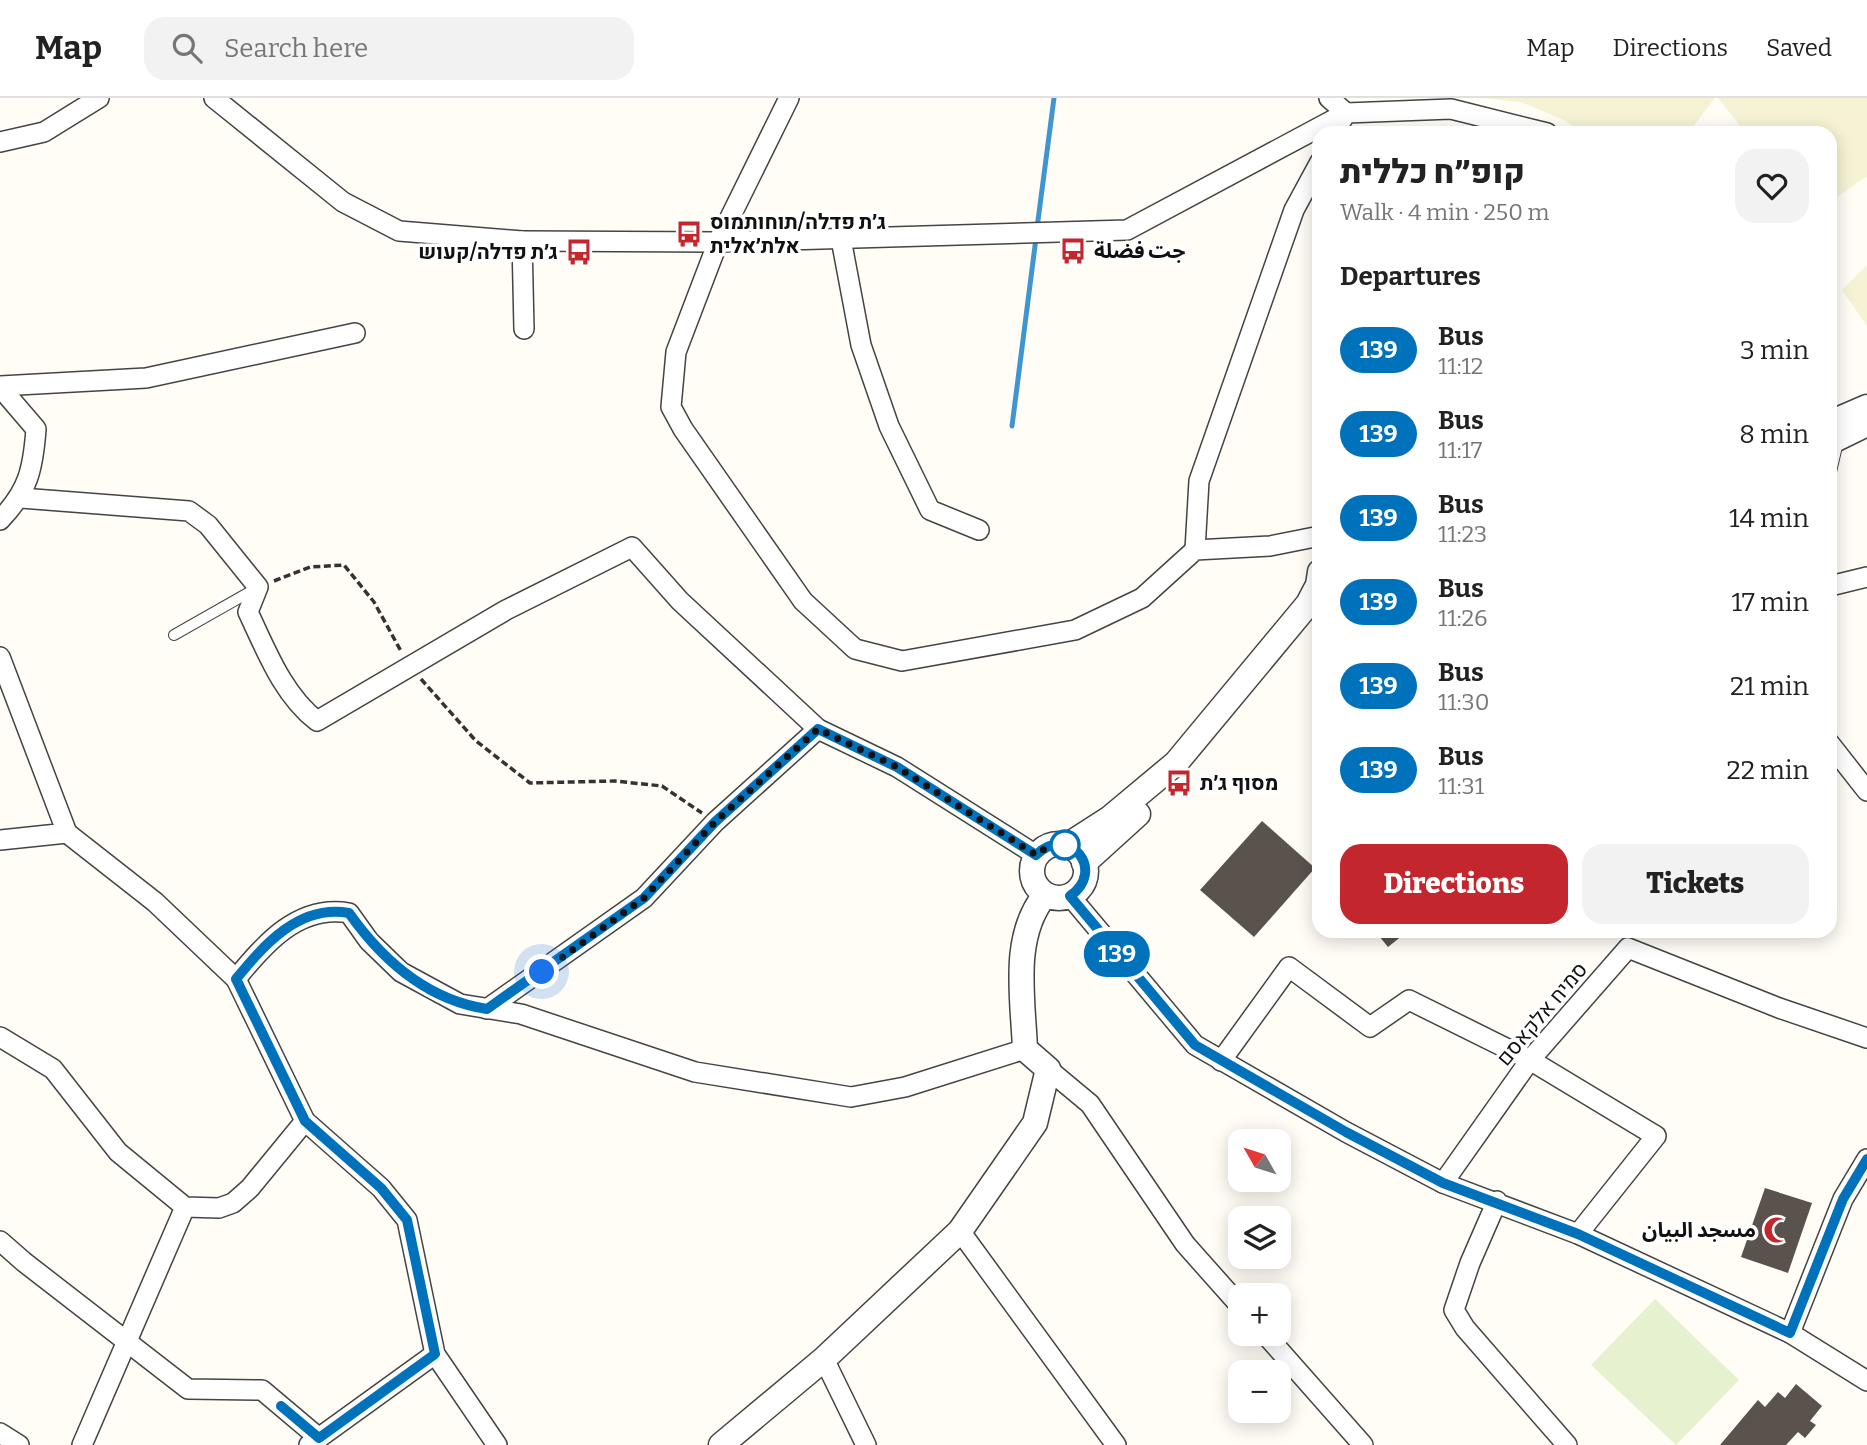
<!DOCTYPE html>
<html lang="en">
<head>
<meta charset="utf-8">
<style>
  body { margin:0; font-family:Bitter,"Noto Sans Arabic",Heebo,serif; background:#f2f2f2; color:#222; height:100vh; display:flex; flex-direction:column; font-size:26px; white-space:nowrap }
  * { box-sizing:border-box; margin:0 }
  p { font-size:23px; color:#767676 }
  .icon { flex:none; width:38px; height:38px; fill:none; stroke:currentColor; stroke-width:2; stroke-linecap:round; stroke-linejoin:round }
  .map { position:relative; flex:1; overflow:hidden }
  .panel { position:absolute; left:1312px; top:28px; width:525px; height:812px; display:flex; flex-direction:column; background:#fff; border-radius:21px; box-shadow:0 4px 18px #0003 }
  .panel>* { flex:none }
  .badge { padding:0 14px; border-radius:23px; font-size:24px; line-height:46px }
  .needle { width:46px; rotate:309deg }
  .fabs { position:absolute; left:1228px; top:1031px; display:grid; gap:14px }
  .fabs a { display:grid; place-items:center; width:63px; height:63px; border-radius:14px; background:#fff; box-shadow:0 4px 18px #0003; font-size:35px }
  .you { position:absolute; width:35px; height:35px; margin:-18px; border:5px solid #fff; border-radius:50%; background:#1a73e8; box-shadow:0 0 0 10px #1a73e833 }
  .map>.badge { position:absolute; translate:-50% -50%; box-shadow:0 0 0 4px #fff }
  h2 { padding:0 28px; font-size:26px; line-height:63px }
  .round { display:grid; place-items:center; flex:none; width:74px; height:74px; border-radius:21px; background:#f2f2f2 }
  .overview { display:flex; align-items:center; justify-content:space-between; height:119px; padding:0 28px }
  h1 { font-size:33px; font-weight:800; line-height:52px }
  .action { display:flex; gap:14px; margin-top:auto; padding:14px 28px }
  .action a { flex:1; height:80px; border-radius:21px; background:#c4262e; color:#fff; font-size:28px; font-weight:800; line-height:80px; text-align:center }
  .action a+a { background:#f2f2f2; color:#222 }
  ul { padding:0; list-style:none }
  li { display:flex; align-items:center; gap:21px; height:84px; padding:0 28px }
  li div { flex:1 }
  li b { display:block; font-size:26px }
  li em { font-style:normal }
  li .badge { min-width:77px; font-weight:700; text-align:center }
  header { display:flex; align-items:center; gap:42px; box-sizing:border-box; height:98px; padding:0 35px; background:#fff; border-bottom:2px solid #e0e0e0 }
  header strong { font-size:33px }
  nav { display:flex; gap:38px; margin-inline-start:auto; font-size:24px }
  .search { width:490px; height:63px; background:#f2f2f2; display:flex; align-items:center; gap:18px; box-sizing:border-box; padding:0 24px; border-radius:21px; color:#767676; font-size:26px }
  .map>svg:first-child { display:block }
</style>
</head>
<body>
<header>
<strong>Map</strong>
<div class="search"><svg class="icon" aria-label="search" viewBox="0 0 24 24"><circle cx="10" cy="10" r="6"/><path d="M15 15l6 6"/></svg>Search here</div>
<nav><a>Map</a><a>Directions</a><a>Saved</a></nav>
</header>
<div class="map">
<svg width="1867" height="1347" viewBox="0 0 1867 1347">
  <rect width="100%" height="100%" fill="#fffdf5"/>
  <g fill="#f6f3d4">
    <polygon points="1484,0 1715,0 1688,35 1583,35 1564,22 1521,4"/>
    <polygon points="1718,0 1867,0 1867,78 1831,103 1830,35 1746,35"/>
    <polygon points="1867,167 1867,228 1842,192"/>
  </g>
  <polygon fill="#e6f2cf" points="1655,1201 1739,1282 1676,1347 1591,1267"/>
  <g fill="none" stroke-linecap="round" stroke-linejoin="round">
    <g stroke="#3f96cf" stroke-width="5">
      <polyline points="1037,130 1054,0"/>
      <polyline points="1012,328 1036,140"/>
    </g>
  </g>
  <g fill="#5a524d">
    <polygon points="1262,723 1315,770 1254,839 1200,792"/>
    <polygon points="1375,833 1408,833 1388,849"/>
    <polygon points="1765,1090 1812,1105 1788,1175 1741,1159"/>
    <polygon points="1796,1286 1822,1308 1810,1323 1816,1327 1805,1340 1798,1334 1786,1347 1720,1347 1758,1302 1765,1309 1778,1294 1785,1300"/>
  </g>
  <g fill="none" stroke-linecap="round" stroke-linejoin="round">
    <g stroke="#444" stroke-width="12">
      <g id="service">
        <polyline points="1830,378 1838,344"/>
        <polyline points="174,537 255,491"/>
      </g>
    </g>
    <g stroke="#444" stroke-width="22">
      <g id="minor">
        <polyline points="214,0 343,104 399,133 522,143 524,231"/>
        <polyline points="789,0 718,144 676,254 671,309 683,331 803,503 855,551 902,563 1075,532 1142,500 1195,452 1270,448 1320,438"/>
        <polyline points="1329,0 1346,15 1340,25"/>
        <polyline points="0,44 44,34 99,0"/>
        <polyline points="841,141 861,247 889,328 930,412 979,432"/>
        <polyline points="522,143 718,144 1127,132 1346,15 1451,11 1547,35"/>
        <polyline points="0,288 146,280 355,235"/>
        <path d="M 0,289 L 36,331 C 33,372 28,393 0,422"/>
        <path d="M 21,400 L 189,413 L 208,427 L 258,489 L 248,514 C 266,552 283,597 317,623 L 506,512 L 632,449 L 680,503 L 818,631 L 897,669 L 1036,757"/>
        <polyline points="1195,452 1199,383 1294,112 1320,64"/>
        <polyline points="1830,488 1867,479"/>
        <polyline points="0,559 67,735 0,742"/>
        <polyline points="1830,646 1867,693"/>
        <polyline points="67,735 155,804 236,881 305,1023 381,1090 407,1122 435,1256 497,1347"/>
        <polyline points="1070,798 1195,947 1346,1034 1443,1085 1578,1136 1790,1235 1867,1283"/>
        <path d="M 236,881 C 264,846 299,806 349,815 L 369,843 L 401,874 L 460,906 L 521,916 L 695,974 L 851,999 L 905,989 L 1025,951"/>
        <polyline points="487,911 644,800 715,724 818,631"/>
        <polyline points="0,939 53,971 118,1054 185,1109 219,1110 233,1105 250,1090 305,1023"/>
        <polyline points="1221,963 1289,869 1370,929 1409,902 1530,962 1656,1038 1578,1136"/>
        <polyline points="1048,971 1090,1006 1185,1146 1241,1209"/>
        <polyline points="1443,1085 1530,962 1628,850 1779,910 1867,940"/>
        <polyline points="1497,1103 1470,1165 1454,1212 1465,1230 1567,1347"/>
        <polyline points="960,1133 1116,1347"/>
        <polyline points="0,1143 24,1164 188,1291 262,1292 319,1340"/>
        <polyline points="1790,1235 1843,1101 1867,1061"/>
        <polyline points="1265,1236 1363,1347"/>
        <polyline points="824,1261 866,1347"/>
        <polyline points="0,1335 19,1347"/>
        <polyline points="82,1347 185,1109"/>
        <polyline points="309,1347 435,1256"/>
      </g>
    </g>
    <g stroke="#444" stroke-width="27">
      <g id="tertiary">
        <polyline points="1830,325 1867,309"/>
        <polyline points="1830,344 1867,326"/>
        <circle cx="1059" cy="773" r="27"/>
        <polyline points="1068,747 1110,720 1176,665 1308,506 1318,487 1320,474"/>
        <polyline points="1084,765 1138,716"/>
        <path d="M 721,1347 L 824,1261 L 960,1133 L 1035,1025 L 1048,971 L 1025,951 C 1023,900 1011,839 1045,797"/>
      </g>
    </g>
    <g stroke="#333" stroke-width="3.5" stroke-dasharray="7 3.5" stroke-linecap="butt">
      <polyline points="274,483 310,469 344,467 374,504 402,555"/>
      <polyline points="421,581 476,643 530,685 615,683 662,688 702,715"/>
    </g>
    <use href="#service" stroke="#fff" stroke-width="10"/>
    <use href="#minor" stroke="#fff" stroke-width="19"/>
    <use href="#tertiary" stroke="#fff" stroke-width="24"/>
  </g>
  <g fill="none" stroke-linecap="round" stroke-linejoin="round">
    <g stroke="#fff" stroke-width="16">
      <path id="line" d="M 281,1308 L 319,1340 L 435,1256 L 407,1122 L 381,1090 L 305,1023 L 236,881 C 264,847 299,806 349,815 C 383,863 428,902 487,911 L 644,800 L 715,724 L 818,631 L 897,669 L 1036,757 C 1069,725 1107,773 1070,798 L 1195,947 L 1346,1034 L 1443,1085 L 1578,1136 L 1790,1235 L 1843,1101 L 1867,1061"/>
    </g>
    <use href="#line" stroke="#0072bc" stroke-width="10"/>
    <polyline stroke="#111" stroke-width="7" stroke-dasharray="0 12.6" points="542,874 644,800 715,724 818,631 897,669 1036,757 1050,747 1068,747 1065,747"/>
  </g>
  <defs>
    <g id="bus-bare" transform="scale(2.1)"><path d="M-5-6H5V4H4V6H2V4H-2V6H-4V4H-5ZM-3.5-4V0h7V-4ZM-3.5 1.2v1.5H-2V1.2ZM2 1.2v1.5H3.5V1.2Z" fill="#c4262e" stroke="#fff" stroke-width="2.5" paint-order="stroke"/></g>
    <g id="mosque-bare" transform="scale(2.1)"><path d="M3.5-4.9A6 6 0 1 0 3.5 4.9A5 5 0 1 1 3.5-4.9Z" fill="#c4262e" stroke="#fff" stroke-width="2.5" paint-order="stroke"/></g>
  </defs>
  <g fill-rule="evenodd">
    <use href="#bus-bare" x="689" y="136"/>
    <use href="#bus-bare" x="1073" y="153"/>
    <use href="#bus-bare" x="579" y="154"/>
    <use href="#bus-bare" x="1179" y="685"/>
    <use href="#mosque-bare" x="1777" y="1132"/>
  </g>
  <circle fill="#fff" stroke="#0072bc" stroke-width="3.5" cx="1065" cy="747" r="14"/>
  <g text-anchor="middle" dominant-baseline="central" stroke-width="7" stroke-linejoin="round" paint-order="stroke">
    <g font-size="21" font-weight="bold" fill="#111" stroke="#fff" text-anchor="start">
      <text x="710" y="124">ג׳ת פדלה/תוחותמוס<tspan x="710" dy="24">אלת׳אלית</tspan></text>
      <text x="1094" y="153">جت فضلة</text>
      <text x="558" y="154" text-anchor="end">ג׳ת פדלה/קעוש</text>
      <text x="1200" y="685">מסוף ג׳ת</text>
      <text x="1756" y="1132" text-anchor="end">مسجد البيان</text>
    </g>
    <g font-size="21" fill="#111" stroke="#fff">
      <text transform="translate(1542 916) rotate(-50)">סמיח אלקאסם</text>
    </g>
  </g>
</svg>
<div class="fabs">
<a><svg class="needle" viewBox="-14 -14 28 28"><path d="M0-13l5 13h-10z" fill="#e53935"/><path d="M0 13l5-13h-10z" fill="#767676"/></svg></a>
<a><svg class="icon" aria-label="layers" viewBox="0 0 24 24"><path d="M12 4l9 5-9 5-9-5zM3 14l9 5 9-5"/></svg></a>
<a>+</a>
<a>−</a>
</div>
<div class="you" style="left:542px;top:874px"></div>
<b class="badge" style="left:1117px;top:856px;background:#0072bc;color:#fff">139</b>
<section class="panel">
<div class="overview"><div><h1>קופ״ח כללית</h1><p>Walk · 4 min · 250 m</p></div><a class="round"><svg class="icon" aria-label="heart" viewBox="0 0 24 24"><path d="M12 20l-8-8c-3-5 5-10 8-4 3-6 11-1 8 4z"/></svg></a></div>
<h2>Departures</h2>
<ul>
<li><span class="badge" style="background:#0072bc;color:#fff">139</span><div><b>Bus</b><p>11:12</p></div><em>3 min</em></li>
<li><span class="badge" style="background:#0072bc;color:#fff">139</span><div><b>Bus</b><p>11:17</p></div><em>8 min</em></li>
<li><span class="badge" style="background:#0072bc;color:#fff">139</span><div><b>Bus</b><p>11:23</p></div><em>14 min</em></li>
<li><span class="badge" style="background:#0072bc;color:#fff">139</span><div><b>Bus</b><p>11:26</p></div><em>17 min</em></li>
<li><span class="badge" style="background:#0072bc;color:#fff">139</span><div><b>Bus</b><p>11:30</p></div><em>21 min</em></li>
<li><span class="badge" style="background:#0072bc;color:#fff">139</span><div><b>Bus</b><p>11:31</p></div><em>22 min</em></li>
</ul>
<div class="action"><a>Directions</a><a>Tickets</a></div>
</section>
</div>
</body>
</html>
